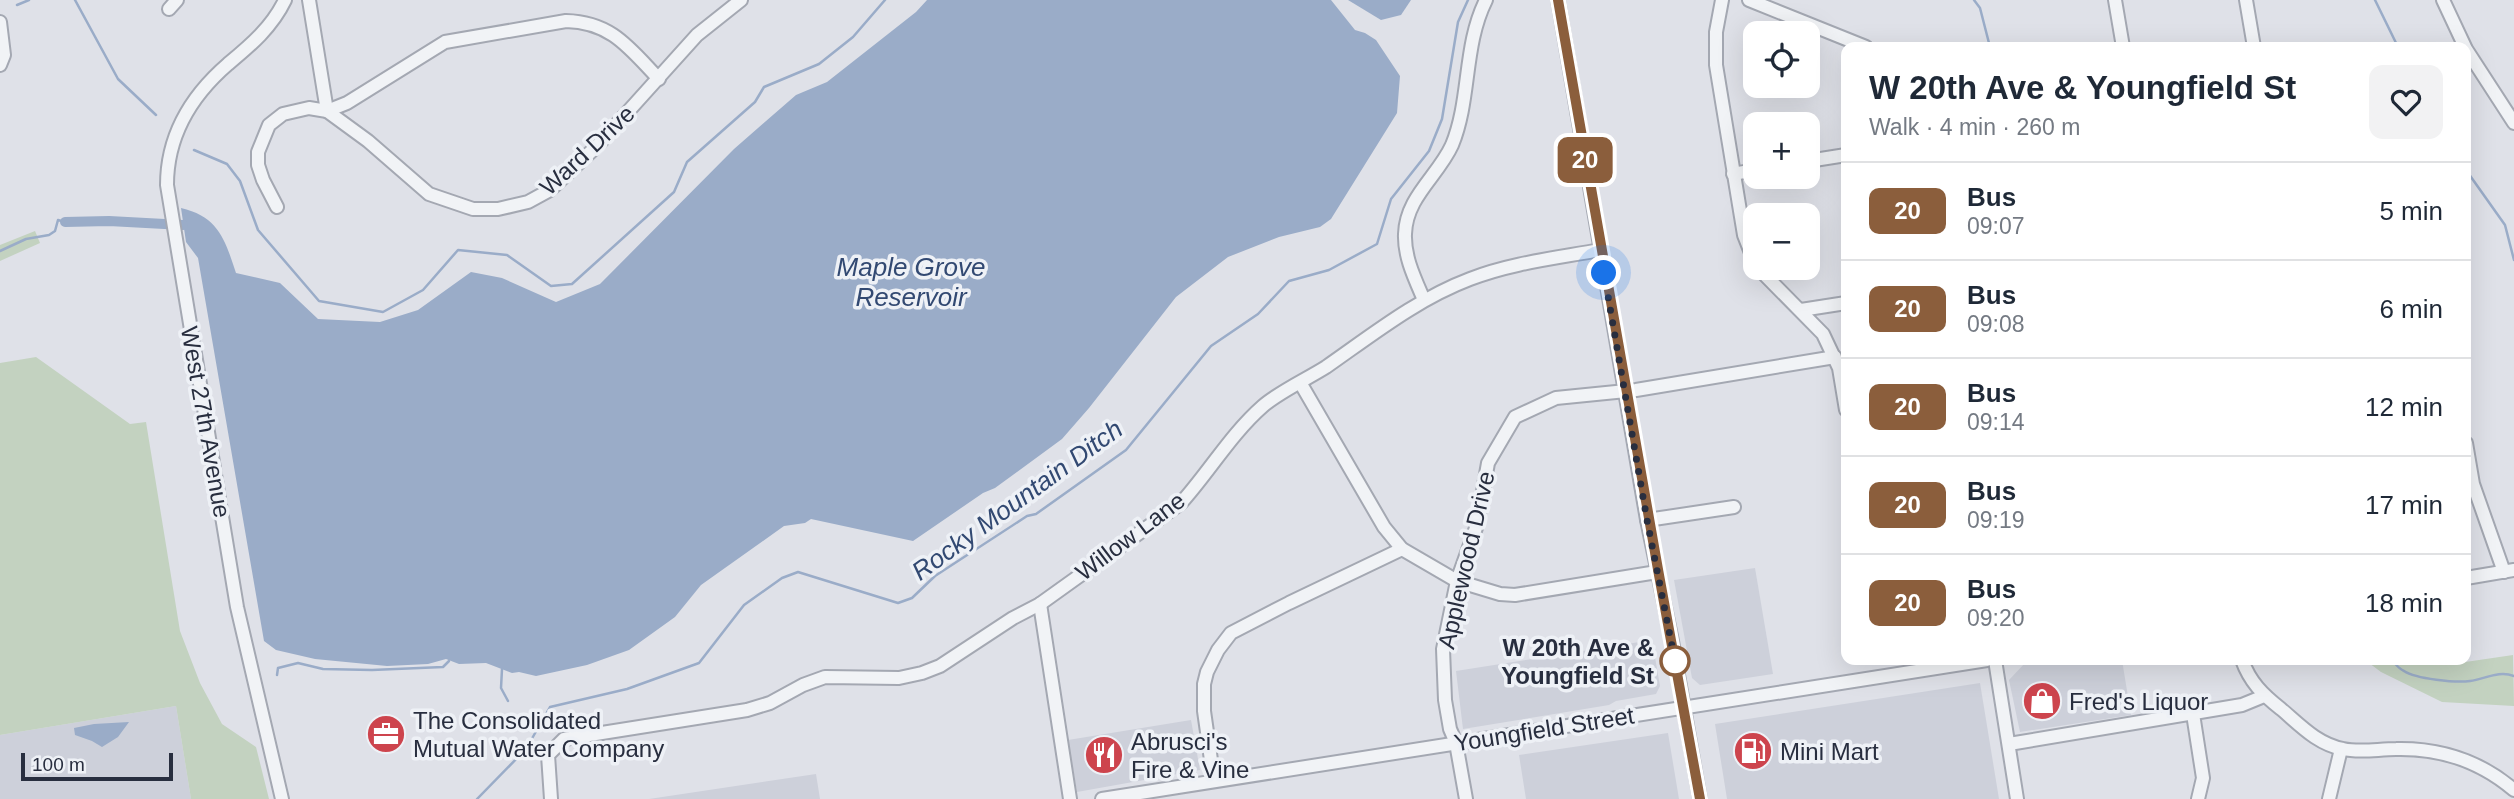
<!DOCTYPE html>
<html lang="en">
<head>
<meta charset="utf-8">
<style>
  body { margin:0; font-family:Helvetica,sans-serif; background:#f2f2f3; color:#1f2937; height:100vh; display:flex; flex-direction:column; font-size:26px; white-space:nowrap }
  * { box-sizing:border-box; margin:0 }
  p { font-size:23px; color:#747a83 }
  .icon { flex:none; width:38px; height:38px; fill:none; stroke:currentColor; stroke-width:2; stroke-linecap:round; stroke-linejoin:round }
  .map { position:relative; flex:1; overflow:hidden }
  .drawer { position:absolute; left:1841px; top:42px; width:630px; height:623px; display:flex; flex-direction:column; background:#fff; border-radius:14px; box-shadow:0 7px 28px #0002 }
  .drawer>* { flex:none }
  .badge { padding:0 14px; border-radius:10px; font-size:24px; line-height:46px }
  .fabs { position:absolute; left:1743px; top:21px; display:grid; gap:14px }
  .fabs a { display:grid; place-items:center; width:77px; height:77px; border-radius:14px; background:#fff; box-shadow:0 7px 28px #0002; font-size:35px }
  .scale { position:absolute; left:21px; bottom:18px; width:152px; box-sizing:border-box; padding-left:7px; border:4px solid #282e3f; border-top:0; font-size:19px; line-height:24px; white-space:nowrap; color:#282e3f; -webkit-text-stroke:5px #eef1f6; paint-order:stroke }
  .you { position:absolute; width:35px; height:35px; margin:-18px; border:5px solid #fff; border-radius:50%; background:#1a73e8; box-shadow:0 0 0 10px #1a73e833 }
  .map>.badge { position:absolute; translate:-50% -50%; box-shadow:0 0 0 4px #fff }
  .round { display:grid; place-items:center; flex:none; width:74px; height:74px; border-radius:14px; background:#f2f2f3 }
  .summary { display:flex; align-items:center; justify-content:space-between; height:119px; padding:0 28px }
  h1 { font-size:33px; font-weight:600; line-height:52px }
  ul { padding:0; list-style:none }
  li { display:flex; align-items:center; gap:21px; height:98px; padding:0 28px; border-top:2px solid #e0e1e3 }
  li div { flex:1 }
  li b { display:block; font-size:26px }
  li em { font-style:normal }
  li .badge { min-width:77px; font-weight:700; text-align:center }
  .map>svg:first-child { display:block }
</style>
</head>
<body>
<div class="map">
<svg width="2514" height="799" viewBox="0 0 2514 799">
  <rect width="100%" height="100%" fill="#dfe1e8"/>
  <g fill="#cdd0da">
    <polygon points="1755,568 1773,674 1700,685 1692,678 1674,580"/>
    <polygon points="1652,640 1660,686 1656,694 1616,701 1609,705 1463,729 1456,671"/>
    <polygon points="2046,660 2122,660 2131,715 2020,732 2009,680 2025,663"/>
    <polygon points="1980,683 1999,799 1727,799 1715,724"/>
    <polygon points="176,706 191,799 0,799 0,735"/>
    <polygon points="1191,720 1200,770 1077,792 1068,740"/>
    <polygon points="1668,733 1679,799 1526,799 1519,755"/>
    <polygon points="816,774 820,799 649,799"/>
  </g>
  <g fill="#c3d2c0">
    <polygon points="35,231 40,243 0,261 0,245"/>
    <polygon points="36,357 130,424 146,422 180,631 200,683 222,724 256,747 269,799 191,799 176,706 0,735 0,363"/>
    <polygon points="2513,655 2514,706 2442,702 2381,672 2365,660 2434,660 2445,665"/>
  </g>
  <g fill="#9aacc8">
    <path d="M 927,0 L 1331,0 L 1355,30 L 1365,33 L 1376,40 L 1400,76 L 1397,113 L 1331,219 L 1320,227 L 1279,237 L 1228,257 L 1176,297 L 1089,408 L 1062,439 L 995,488 L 983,493 L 913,541 L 811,519 L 805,523 L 784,526 L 701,585 L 675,617 L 629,650 L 587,665 L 536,676 L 519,672 L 512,673 L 486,663 L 459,664 L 446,659 L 428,664 L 387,666 L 315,659 L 276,650 L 264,641 L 198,258 L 186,242 L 181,208 C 219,217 225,240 236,273 L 280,283 L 318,319 L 380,322 L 418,310 L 471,272 L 502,278 L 556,302 L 600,284 L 734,149 L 796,95 L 827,82 L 916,12 Z"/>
    <polygon points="1348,0 1411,0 1401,15 1381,20"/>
    <polygon points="129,722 118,737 102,747 92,741 75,735 74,728 94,724"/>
  </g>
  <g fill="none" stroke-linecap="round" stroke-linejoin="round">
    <g stroke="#9aacc8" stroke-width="2.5">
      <polyline points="75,0 118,79 156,115"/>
      <polyline points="1974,0 1980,8 1990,47"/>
      <polyline points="2375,0 2398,47"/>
      <polyline points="17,5 29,0"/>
      <polyline points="194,150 227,164 240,181 258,230 319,301 383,312 423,290 458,250 507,255 551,286 572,284 674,192 687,162 755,102 764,87 819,64 853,37 885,0"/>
      <polyline points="2466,170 2505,225 2514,260"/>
      <polyline points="0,251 26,239 49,235 55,231 58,220 65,222"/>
      <path d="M 2391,660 C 2395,663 2399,669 2404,671 C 2416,679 2456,683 2470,681 C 2485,679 2499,670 2514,676"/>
      <polyline points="502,669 501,688 508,701"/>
      <polyline points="277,675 278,668 298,663 323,669 372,670 443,667 449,661"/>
      <polyline points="477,799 526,749 550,707 627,689 699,663 744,605 782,578 798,572 898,603 912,598 935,576 1027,516 1036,514 1126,450 1211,346 1258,314 1289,281 1329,270 1377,244 1391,199 1429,151 1442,119 1458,22 1468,0"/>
    </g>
    <polyline stroke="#9aacc8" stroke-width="10" points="65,222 109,221 183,225"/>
    <g stroke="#a4a8b2" stroke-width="16">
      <g id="minor">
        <polyline points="309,0 327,111 368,141 429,194 473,209 498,209 528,202 550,190 597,146 697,35 741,0"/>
        <polyline points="1558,0 1647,520 1672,641 1700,799"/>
        <polyline points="1722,0 1716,32 1716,65 1744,235 1755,263"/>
        <polyline points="1749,0 1866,47"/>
        <polyline points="2115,0 2123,47"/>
        <polyline points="2246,0 2254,47"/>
        <polyline points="2443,0 2465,47"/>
        <polyline points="169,9 177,0"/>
        <polyline points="0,22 4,55 0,65"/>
        <polyline points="2466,49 2514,123"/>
        <polyline points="1808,161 1846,155"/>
        <polyline points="1733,174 1755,170"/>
        <path d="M 277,207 L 263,180 L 258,165 L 258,152 L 269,125 L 283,114 L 309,108 L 327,111 L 347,103 L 445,42 L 566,21 C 612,22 630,49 659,79"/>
        <polyline points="1758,268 1823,334 1839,368 1846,410"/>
        <path d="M 1424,300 C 1415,279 1404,257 1405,234 C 1406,197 1438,176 1452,145 C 1471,99 1463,46 1486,0"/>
        <polyline points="1801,310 1846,303"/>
        <polyline points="1301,384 1384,527 1402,549 1457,581 1500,594 1515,595 1657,572"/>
        <polyline points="2466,443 2473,484 2504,572"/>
        <polyline points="1647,520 1734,507"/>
        <polyline points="2466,578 2514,570"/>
        <polyline points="1040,604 1070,799"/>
        <polyline points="1995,660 2017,799"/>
        <path d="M 2242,660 C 2250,682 2262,694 2281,709 C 2300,725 2317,744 2343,749 C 2360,753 2378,749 2396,749 C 2440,748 2480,761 2514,790"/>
        <polyline points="2193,714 2203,778 2198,799"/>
        <polyline points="2009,744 2242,705 2264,696"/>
        <polyline points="1214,781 1204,711 1204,684 1207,672 1218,650 1231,633 1289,603 1402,549"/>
        <path d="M 282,799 L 237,607 L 167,185 C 167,135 191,96 228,64 C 251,45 272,27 285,0"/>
        <path d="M 551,799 L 548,755 L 564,739 L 747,710 L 770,703 L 803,685 L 825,677 L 899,678 L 922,673 L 940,666 L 1013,618 L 1040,604 L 1181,503 C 1209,472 1231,434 1263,406 C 1279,392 1307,379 1326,367 C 1372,335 1417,299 1470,279 C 1511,263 1557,258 1600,250"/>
        <polyline points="1102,799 1987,660"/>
        <polyline points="1466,799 1456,743 1450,729 1445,700 1443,649 1457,581 1477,525 1488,463 1515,417 1556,398 1636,390 1835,357"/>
        <polyline points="2329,799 2341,749"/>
      </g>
    </g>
    <use href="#minor" stroke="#f1f3f6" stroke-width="12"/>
  </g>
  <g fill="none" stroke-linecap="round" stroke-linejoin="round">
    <g stroke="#fff" stroke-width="16">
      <path id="line" d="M 1558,0 C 1603,267 1651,533 1700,799"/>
    </g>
    <use href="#line" stroke="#8b5e3c" stroke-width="10"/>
    <polyline stroke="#282e3f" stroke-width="7" stroke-dasharray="0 12.6" points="1604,273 1647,520 1675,661"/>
  </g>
  <defs>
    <g id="shop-disc" transform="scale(2.0125)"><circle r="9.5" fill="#cd444d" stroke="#eef1f6"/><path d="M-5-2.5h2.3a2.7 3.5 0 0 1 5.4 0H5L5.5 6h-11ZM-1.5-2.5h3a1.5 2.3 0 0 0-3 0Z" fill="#fff"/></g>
    <g id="office-disc" transform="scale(2.0125)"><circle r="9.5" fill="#cd444d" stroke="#eef1f6"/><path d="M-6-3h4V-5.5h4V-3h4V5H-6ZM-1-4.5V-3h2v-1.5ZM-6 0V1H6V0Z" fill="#fff"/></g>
    <g id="fuel-disc" transform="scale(2.0125)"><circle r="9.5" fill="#cd444d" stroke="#eef1f6"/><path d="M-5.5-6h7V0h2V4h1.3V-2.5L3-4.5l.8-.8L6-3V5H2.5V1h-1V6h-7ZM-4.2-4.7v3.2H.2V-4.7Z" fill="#fff"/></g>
    <g id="restaurant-disc" transform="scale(2.0125)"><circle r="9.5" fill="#cd444d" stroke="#eef1f6"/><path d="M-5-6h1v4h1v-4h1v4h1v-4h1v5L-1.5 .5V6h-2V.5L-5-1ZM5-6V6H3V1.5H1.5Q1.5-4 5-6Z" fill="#fff"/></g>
  </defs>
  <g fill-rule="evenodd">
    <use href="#shop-disc" x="2042" y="701"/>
    <use href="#office-disc" x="386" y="734"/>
    <use href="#fuel-disc" x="1753" y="751"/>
    <use href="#restaurant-disc" x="1104" y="755"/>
  </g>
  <circle fill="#fff" stroke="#8b5e3c" stroke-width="3.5" cx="1675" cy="661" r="14"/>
  <g text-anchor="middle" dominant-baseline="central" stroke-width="7" stroke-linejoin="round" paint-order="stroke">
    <g font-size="24" fill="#282e3f" stroke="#eef1f6">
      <text transform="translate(587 150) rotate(-43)">Ward Drive</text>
      <text transform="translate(206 422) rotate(80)">West 27th Avenue</text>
      <text transform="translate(1130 536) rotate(-37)">Willow Lane</text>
      <text transform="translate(1466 560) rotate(-77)">Applewood Drive</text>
      <text transform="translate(1544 729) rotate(-9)">Youngfield Street</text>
    </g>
    <g font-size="24" font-weight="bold" fill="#282e3f" stroke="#eef1f6" text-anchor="end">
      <text x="1654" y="647">W 20th Ave &amp;<tspan x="1654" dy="28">Youngfield St</tspan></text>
    </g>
    <g font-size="24" fill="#282e3f" stroke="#eef1f6" text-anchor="start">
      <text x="2069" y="701">Fred's Liquor</text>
      <text x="413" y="720">The Consolidated<tspan x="413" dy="28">Mutual Water Company</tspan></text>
      <text x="1131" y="741">Abrusci's<tspan x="1131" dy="28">Fire &amp; Vine</tspan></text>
      <text x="1780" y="751">Mini Mart</text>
    </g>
    <g font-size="26" font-style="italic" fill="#324972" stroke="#eef1f6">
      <text x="911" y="267">Maple Grove<tspan x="911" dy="30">Reservoir</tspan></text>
      <text transform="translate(1017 500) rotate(-36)">Rocky Mountain Ditch</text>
    </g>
  </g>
</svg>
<div class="fabs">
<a><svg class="icon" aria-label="locate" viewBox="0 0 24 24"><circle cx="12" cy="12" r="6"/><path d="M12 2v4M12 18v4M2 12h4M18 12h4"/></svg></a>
<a>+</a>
<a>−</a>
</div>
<div class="scale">100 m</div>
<div class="you" style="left:1604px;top:273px"></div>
<b class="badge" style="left:1585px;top:160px;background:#8b5e3c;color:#fff">20</b>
<section class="drawer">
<div class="summary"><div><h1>W 20th Ave &amp; Youngfield St</h1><p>Walk · 4 min · 260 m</p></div><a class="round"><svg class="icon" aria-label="heart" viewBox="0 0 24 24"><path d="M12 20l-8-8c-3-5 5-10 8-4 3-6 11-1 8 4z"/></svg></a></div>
<ul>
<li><span class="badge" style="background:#8b5e3c;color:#fff">20</span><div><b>Bus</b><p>09:07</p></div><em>5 min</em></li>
<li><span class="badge" style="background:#8b5e3c;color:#fff">20</span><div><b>Bus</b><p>09:08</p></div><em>6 min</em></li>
<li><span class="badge" style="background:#8b5e3c;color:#fff">20</span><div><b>Bus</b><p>09:14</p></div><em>12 min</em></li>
<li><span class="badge" style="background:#8b5e3c;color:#fff">20</span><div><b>Bus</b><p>09:19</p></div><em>17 min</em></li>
<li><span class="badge" style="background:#8b5e3c;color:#fff">20</span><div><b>Bus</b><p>09:20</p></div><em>18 min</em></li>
</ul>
</section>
</div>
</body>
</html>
